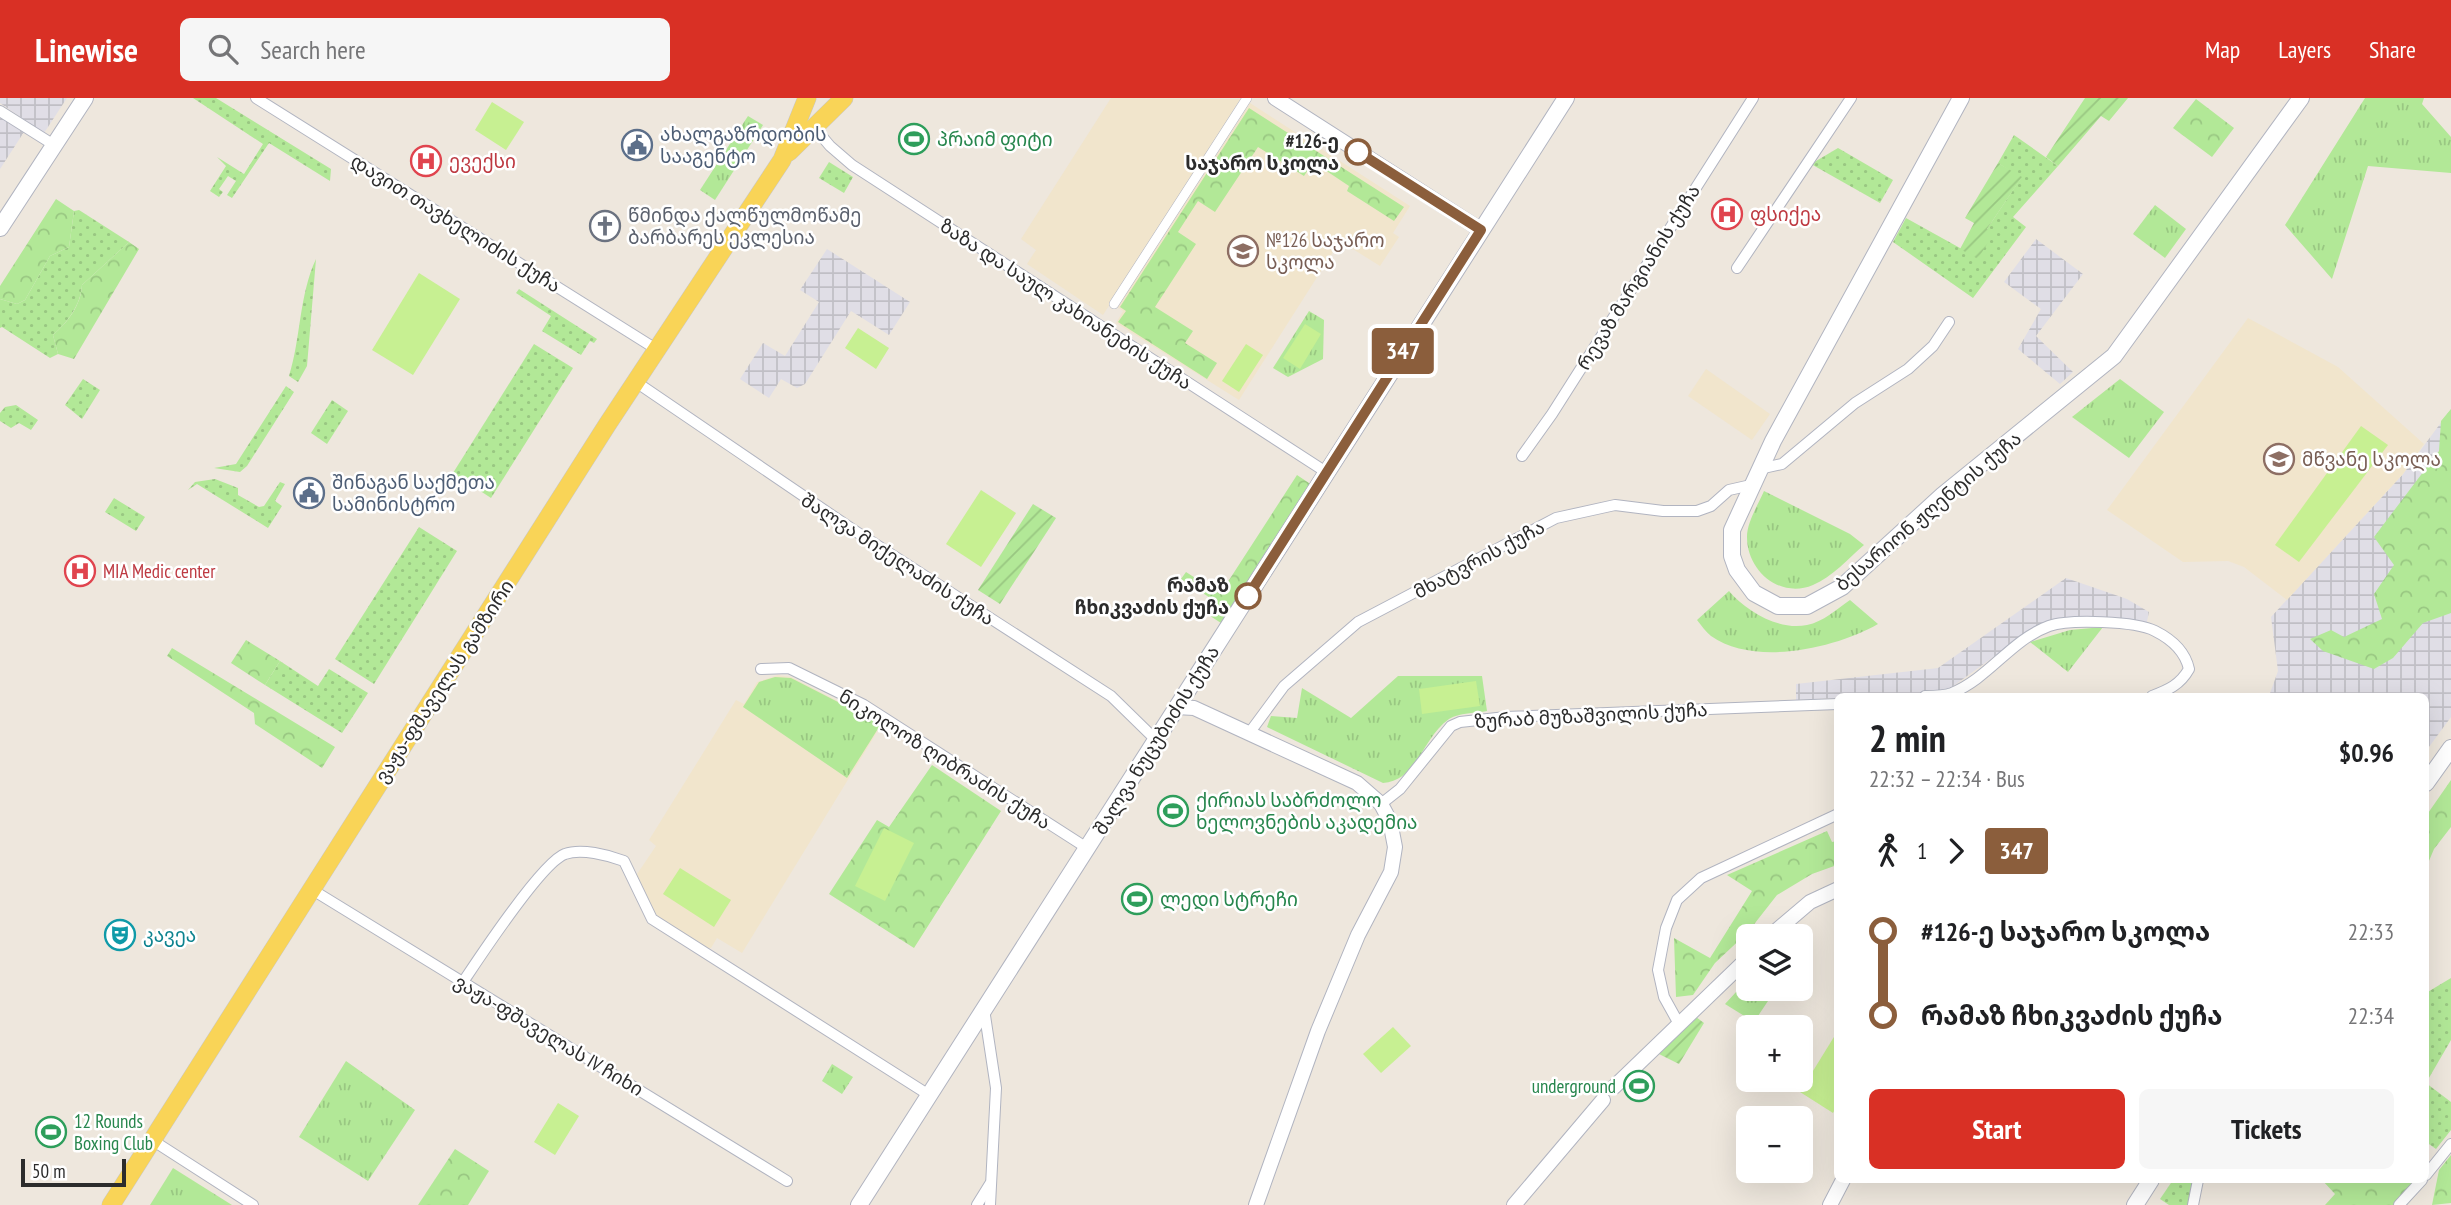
<!DOCTYPE html>
<html lang="en">
<head>
<meta charset="utf-8">
<style>
  body { margin:0; font-family:"PT Sans Narrow","Noto Sans Georgian",sans-serif; background:#f6f6f6; color:#202124; height:100vh; display:flex; flex-direction:column; font-size:26px; white-space:nowrap }
  * { box-sizing:border-box; margin:0 }
  p { font-size:23px; color:#757577 }
  .icon { flex:none; width:38px; height:38px; fill:none; stroke:currentColor; stroke-width:2; stroke-linecap:round; stroke-linejoin:round }
  .map { position:relative; flex:1; overflow:hidden }
  .side { position:absolute; left:1834px; top:595px; width:595px; height:490px; display:flex; flex-direction:column; background:#fff; border-radius:10px; box-shadow:0 7px 28px #0002 }
  .side>* { flex:none }
  .badge { padding:0 14px; border-radius:5px; font-size:24px; line-height:46px }
  .fabs { position:absolute; left:1736px; top:826px; display:grid; gap:14px }
  .fabs a { display:grid; place-items:center; width:77px; height:77px; border-radius:10px; background:#fff; box-shadow:0 7px 28px #0002; font-size:35px }
  .scale { position:absolute; left:21px; bottom:18px; width:105px; box-sizing:border-box; padding-left:7px; border:4px solid #2c2c2c; border-top:0; font-size:19px; line-height:24px; white-space:nowrap; color:#2c2c2c; -webkit-text-stroke:5px #fff; paint-order:stroke }
  .map>.badge { position:absolute; translate:-50% -50%; box-shadow:0 0 0 4px #fff }
  .legs { display:flex; align-items:center; gap:10px; height:77px; padding:0 35px; font-size:23px }
  .legs p { margin-inline-start:auto }
  .overview { display:flex; align-items:center; justify-content:space-between; height:119px; padding:0 35px }
  h1 { font-size:38px; font-weight:600; line-height:52px }
  .action { display:flex; gap:14px; margin-top:auto; padding:14px 35px }
  .action a { flex:1; height:80px; border-radius:10px; background:#d93025; color:#fff; font-size:28px; font-weight:600; line-height:80px; text-align:center }
  .action a+a { background:#f6f6f6; color:#202124 }
  ul { padding:0 35px; list-style:none }
  li { display:flex; align-items:center; gap:24px; height:84px; font-size:26px }
  li i { display:grid; place-items:center; width:10px; height:100%; margin:0 9px; background:currentColor }
  li i::after { content:''; width:18px; height:18px; margin:-9px; border:5px solid; border-radius:50%; background:#fff }
  li p { margin-inline-start:auto }
  li:first-child i { background:linear-gradient(#0000 50%,currentColor 0) }
  li:last-child i { background:linear-gradient(currentColor 50%,#0000 0) }
  header { display:flex; align-items:center; gap:42px; box-sizing:border-box; height:98px; padding:0 35px; background:#d93025; color:#fff }
  header strong { font-size:33px }
  nav { display:flex; gap:38px; margin-inline-start:auto; font-size:24px }
  .search { width:490px; height:63px; background:#f6f6f6; display:flex; align-items:center; gap:18px; box-sizing:border-box; padding:0 24px; border-radius:10px; color:#757577; font-size:26px }
  .map>svg:first-child { display:block }
</style>
</head>
<body>
<header>
<strong>Linewise</strong>
<div class="search"><svg class="icon" aria-label="search" viewBox="0 0 24 24"><circle cx="10" cy="10" r="6"/><path d="M15 15l6 6"/></svg>Search here</div>
<nav><a>Map</a><a>Layers</a><a>Share</a></nav>
</header>
<div class="map">
<svg width="2451" height="1107" viewBox="0 0 2451 1107">
  <defs>
    <pattern id="industrial-grid" width="8" height="8" patternUnits="userSpaceOnUse" patternTransform="scale(1.75)"><rect width="8" height="8" fill="#e0dee6"/><path d="M0 4h8M4 0v8" fill="none" stroke="#c0bfc5"/></pattern>
    <pattern id="grass-dots" width="8" height="8" patternUnits="userSpaceOnUse" patternTransform="scale(1.75)"><rect width="8" height="8" fill="#b2e897"/><path d="M2 2h.1M6 6h.1" fill="none" stroke="#99c782" stroke-width="1.8" stroke-linecap="round"/></pattern>
    <pattern id="forest-crowns" width="20" height="18" patternUnits="userSpaceOnUse" patternTransform="scale(1.75)"><rect width="20" height="18" fill="#b2e897"/><path d="M2 6a3 3 0 1 1 6 0M12 15a3 3 0 1 1 6 0" fill="none" stroke="#99c782"/></pattern>
    <pattern id="park-tufts" width="24" height="20" patternUnits="userSpaceOnUse" patternTransform="scale(1.75)"><rect width="24" height="20" fill="#b2e897"/><path d="M3 7l-1-3M5 7V3M7 7l1-3M15 17l-1-3M17 17v-4M19 17l1-3" fill="none" stroke="#99c782"/></pattern>
    <pattern id="garden-furrows" width="10" height="10" patternUnits="userSpaceOnUse" patternTransform="scale(1.75)"><rect width="10" height="10" fill="#b2e897"/><path d="M-1 1l2-2M0 10L10 0M9 11l2-2" fill="none" stroke="#99c782"/></pattern>
  </defs>
  <rect width="100%" height="100%" fill="#eee7dd"/>
  <g fill="url(#industrial-grid)">
    <polygon points="0,0 67,0 44,35 0,5"/>
    <polygon points="0,19 24,34 0,71"/>
    <polygon points="2036,141 2083,176 2036,238 2073,274 2060,286 2018,251 2041,211 2004,184"/>
    <polygon points="827,151 910,204 889,237 851,213 805,286 797,290 781,281 769,300 740,281 763,245 785,258 819,204 800,192"/>
    <polygon points="2451,311 2451,619 2426,653 2426,598 2269,598 2278,573 2271,519 2403,376"/>
    <polygon points="2066,480 2127,501 2149,514 2146,528 2036,528 1945,594 1796,602 1796,586 1938,570"/>
  </g>
  <g fill="#f1e5cc">
    <polygon points="1111,0 1241,1 1103,217 1027,166 1036,152 1021,141"/>
    <polygon points="1250,5 1410,108 1393,135 1399,139 1380,168 1340,143 1239,302 1116,225 1123,213 1117,209"/>
    <polygon points="2248,220 2338,269 2424,346 2403,376 2287,502 2244,469 2228,463 2183,464 2107,412"/>
    <polygon points="1706,271 1770,316 1752,342 1688,298"/>
    <polygon points="778,577 791,579 882,626 742,855 717,840 711,850 701,850 657,821 635,779 656,748 649,742 736,602 744,606 757,584"/>
  </g>
  <g fill="url(#grass-dots)">
    <polygon points="193,0 216,0 331,71 330,83 269,45 232,100 227,97 236,83 228,78 219,91 223,94 219,99 210,93 226,68 217,59 244,76 263,46"/>
    <polygon points="2014,37 2058,68 2013,119 2026,129 1973,200 1893,144 1906,120 1978,160 1987,131 2021,80 1998,65"/>
    <polygon points="1838,50 1893,82 1880,105 1811,66"/>
    <polygon points="829,64 853,79 844,95 819,80"/>
    <path d="M 79,112 L 129,144 L 82,187 C 81,206 68,224 53,237 L 58,256 L 50,260 L 2,229 L 0,230 L 0,201 L 17,206 L 25,202 L 50,158 L 69,149 L 74,113 Z"/>
    <path d="M 316,161 L 307,268 L 298,284 L 289,278 C 301,240 299,197 316,161 Z"/>
    <polygon points="519,191 597,241 594,245 590,243 581,257 542,233 551,218 516,195"/>
    <polygon points="534,246 573,270 491,400 453,375"/>
    <polygon points="83,281 100,292 82,321 65,307"/>
    <polygon points="286,288 294,294 247,368 240,374 214,370 236,366"/>
    <polygon points="332,302 348,313 327,346 311,335"/>
    <polygon points="16,307 38,322 31,332 19,325 11,330 0,323 0,315 5,309"/>
    <polygon points="215,381 238,390 238,397 259,409 264,408 280,384 285,386 275,403 282,408 268,430 197,386 188,392 195,384"/>
    <polygon points="114,400 145,419 136,433 105,414"/>
    <polygon points="419,429 457,453 374,586 335,561"/>
    <polygon points="280,563 318,588 329,571 368,595 342,635 265,587"/>
    <polygon points="2451,880 2451,942 2426,985 2451,1004 2451,1032 2436,1051 2426,1044 2426,895"/>
    <polygon points="2173,1082 2196,1082 2193,1107 2169,1107 2160,1101"/>
  </g>
  <g fill="url(#forest-crowns)">
    <polygon points="2196,1 2234,30 2212,59 2173,30"/>
    <polygon points="1249,10 1404,109 1394,123 1347,93 1349,88 1313,64 1304,78 1258,49 1215,114 1198,103 1178,134 1196,146 1155,209 1193,233 1185,245 1217,265 1207,281 1118,224 1126,213 1120,209"/>
    <polygon points="56,101 74,113 69,149 50,158 25,202 17,206 0,201 0,188"/>
    <path d="M 129,144 L 139,151 L 74,261 L 58,256 L 53,237 C 68,224 81,207 82,187 Z"/>
    <polygon points="2451,311 2451,515 2423,525 2393,560 2374,571 2323,553 2310,541 2331,532 2344,539 2382,521 2374,496 2394,467 2374,439 2439,353 2441,323"/>
    <polygon points="1297,377 1312,387 1221,525 1207,516 1215,503 1181,481 1186,474 1220,496"/>
    <polygon points="246,542 280,563 265,587 231,565"/>
    <polygon points="172,550 335,649 322,670 255,626 254,615 167,558"/>
    <polygon points="932,667 1001,713 914,850 829,796 877,722 889,729"/>
    <polygon points="2451,682 2451,729 2434,751 2426,770 2426,718"/>
    <polygon points="1827,733 1832,744 1837,743 1837,767 1812,776 1777,797 1748,834 1715,865 1693,897 1676,899 1674,840 1710,860 1752,793 1727,777"/>
    <polygon points="455,1051 489,1073 468,1107 418,1107"/>
    <polygon points="2451,1057 2451,1105 2432,1107 2439,1072"/>
    <polygon points="2322,1082 2418,1082 2394,1107 2325,1107 2335,1096"/>
  </g>
  <g fill="url(#park-tufts)">
    <polygon points="2365,0 2424,0 2422,6 2451,39 2451,75 2368,68 2332,181 2285,127"/>
    <polygon points="748,18 763,27 715,102 700,92"/>
    <polygon points="2155,107 2186,131 2165,160 2133,136"/>
    <polygon points="1309,213 1324,222 1323,261 1288,279 1273,270"/>
    <polygon points="2120,281 2164,314 2129,360 2072,319"/>
    <path d="M 1764,393 L 1850,436 L 1864,447 C 1849,460 1832,479 1813,487 C 1780,501 1747,473 1747,439 C 1747,424 1758,407 1764,393 Z"/>
    <path d="M 1729,493 C 1746,513 1779,533 1807,527 C 1823,524 1837,511 1850,502 L 1878,526 C 1836,550 1755,569 1711,538 C 1706,534 1701,527 1697,522 Z"/>
    <polygon points="2103,529 2068,574 2030,544 2070,532"/>
    <path d="M 1398,578 L 1482,578 L 1487,613 C 1477,615 1458,615 1449,621 C 1422,640 1418,682 1383,685 L 1267,629 L 1271,618 L 1297,620 L 1302,590 L 1351,620 Z"/>
    <polygon points="775,579 791,580 881,626 847,680 743,609 759,584"/>
    <polygon points="1748,881 1748,891 1776,891 1754,924 1725,906"/>
    <polygon points="346,963 415,1012 368,1083 299,1039"/>
    <polygon points="832,966 853,979 842,996 822,983"/>
    <polygon points="173,1070 232,1107 150,1107"/>
  </g>
  <g fill="url(#garden-furrows)">
    <polygon points="2085,0 2128,0 2109,23 2101,18 2058,68 2046,59"/>
    <polygon points="1998,65 2022,79 1987,131 1993,136 1978,161 1960,151 1974,125 1965,120"/>
    <polygon points="1033,406 1056,420 1000,506 978,492"/>
    <polygon points="1696,919 1704,925 1679,966 1659,956"/>
  </g>
  <g fill="#c7f092">
    <polygon points="492,4 524,24 506,52 475,32"/>
    <polygon points="419,175 460,201 413,277 372,252"/>
    <polygon points="1305,226 1321,236 1300,271 1283,260"/>
    <polygon points="858,230 889,250 876,271 845,250"/>
    <polygon points="1246,246 1263,257 1239,294 1222,283"/>
    <polygon points="2361,328 2388,347 2299,464 2275,447"/>
    <polygon points="981,392 1016,415 981,469 946,446"/>
    <polygon points="1476,583 1480,608 1422,616 1419,591"/>
    <polygon points="884,730 914,745 885,803 855,788"/>
    <polygon points="680,770 731,802 714,829 663,796"/>
    <polygon points="1393,929 1411,948 1381,975 1363,956"/>
    <polygon points="1837,934 1837,1008 1833,1015 1800,994"/>
    <polygon points="558,1005 579,1018 555,1057 534,1044"/>
  </g>
  <g fill="none" stroke-linecap="round" stroke-linejoin="round">
    <g stroke="#b1b4c0" stroke-width="10">
      <polyline id="pedestrian" points="1114,206 1247,0"/>
    </g>
    <g stroke="#b1b4c0" stroke-width="12">
      <g id="minor">
        <polyline points="256,0 656,251"/>
        <polyline points="0,13 54,47"/>
        <polyline points="814,29 830,48 852,67 1326,374"/>
        <polyline points="1737,170 1851,0"/>
        <polyline points="636,284 852,431 1111,598 1156,642"/>
        <polyline points="1522,358 1552,316 1753,0"/>
        <polyline points="1759,371 1782,366 1855,305 1908,271 1933,248 1949,224"/>
        <polyline points="761,571 789,570 864,607 1087,750"/>
        <path d="M 1925,598 C 1933,598 1944,598 1952,595 C 1989,580 2011,542 2049,528 C 2069,521 2136,523 2155,533 C 2171,541 2185,553 2189,571 C 2180,587 2168,592 2152,598"/>
        <polyline points="1250,634 1284,588 1358,524 1556,420 1615,407 1663,413 1697,413 1711,408 1729,392 1751,387"/>
        <polyline points="1381,706 1400,691 1451,628 1460,624 1506,619 1838,606"/>
        <polyline points="311,791 787,1083"/>
        <path d="M 463,884 C 479,860 542,764 565,756 C 581,750 608,757 624,763 L 652,821 L 929,997"/>
        <polyline points="984,911 996,990 990,1107"/>
        <polyline points="1679,926 1664,899 1658,872 1666,830 1677,802 1701,780 1838,716"/>
        <polyline points="152,1042 253,1107"/>
        <polyline points="2426,1077 2451,1046"/>
        <polyline points="977,1107 990,1086"/>
        <polyline points="2193,1107 2198,1082"/>
        <polyline points="2399,1107 2422,1082"/>
      </g>
    </g>
    <g stroke="#b1b4c0" stroke-width="16">
      <g id="tertiary">
        <polyline points="1275,0 1481,132"/>
        <polyline points="1176,609 1194,610 1357,685 1381,706 1390,723 1395,749 1391,774 1358,837 1318,933 1256,1107"/>
        <polyline points="1770,838 1810,804 1838,791"/>
        <polyline points="1614,989 1748,860"/>
        <polyline points="1514,1107 1603,1002"/>
        <polyline points="1830,1107 1843,1082"/>
      </g>
    </g>
    <g stroke="#b1b4c0" stroke-width="18">
      <g id="secondary">
        <polyline points="1961,0 1773,343 1732,432 1732,458 1737,472 1754,495 1778,508 1807,508 1842,489 1943,397 2114,258 2301,0"/>
        <polyline points="0,130 85,0"/>
        <polyline points="2426,685 2451,650"/>
        <polyline points="859,1107 1566,0"/>
        <polyline points="2135,1107 2151,1082"/>
      </g>
    </g>
    <g stroke="#c8c8c8" stroke-width="19">
      <g id="primary">
        <polyline points="789,54 844,0"/>
        <polyline points="111,1107 607,327 782,62 807,0"/>
      </g>
    </g>
    <use href="#pedestrian" stroke="#fff" stroke-width="9"/>
    <use href="#minor" stroke="#fff" stroke-width="10"/>
    <use href="#tertiary" stroke="#fff" stroke-width="14"/>
    <use href="#secondary" stroke="#fff" stroke-width="16"/>
    <use href="#primary" stroke="#f9d457" stroke-width="18"/>
  </g>
  <g fill="none" stroke-linecap="round" stroke-linejoin="round">
    <g stroke="#fff" stroke-width="16">
      <polyline id="line-1" points="1248,498 1481,132 1358,54"/>
    </g>
    <use href="#line-1" stroke="#8b5e3c" stroke-width="10"/>
  </g>
  <defs>
    <g id="stadium-ring" transform="scale(1.575)"><circle r="9.5" fill="#fff" stroke="#2e9e5b" stroke-width="1.5"/><path d="M0-5a6.5 5 0 1 0 0 10a6.5 5 0 1 0 0-10ZM-3.5-1.8h7v3.6h-7Z" fill="#2e9e5b"/></g>
    <g id="civic-ring" transform="scale(1.575)"><circle r="9.5" fill="#fff" stroke="#5c6f8a" stroke-width="1.5"/><path d="M-.6-6.5H3V-4.5H.6V-3L4-1V1h2V6H-6V1h2V-1L-.6-3ZM-1.2 2.5V6h2.4V2.5Z" fill="#5c6f8a"/></g>
    <g id="hospital-ring" transform="scale(1.575)"><circle r="9.5" fill="#fff" stroke="#e0444e" stroke-width="1.5"/><path d="M-5-5h3v3.5h4V-5h3V5h-3V1.5h-4V5h-3Z" fill="#e0444e"/></g>
    <g id="church-ring" transform="scale(1.575)"><circle r="9.5" fill="#fff" stroke="#6b7280" stroke-width="1.5"/><path d="M-1.2-6h2.4v3.5h3.3v2.4h-3.3V6h-2.4V-.1h-3.3v-2.4h3.3Z" fill="#6b7280"/></g>
    <g id="school-ring" transform="scale(1.575)"><circle r="9.5" fill="#fff" stroke="#8d6e63" stroke-width="1.5"/><path d="M0-5L7-2L0 1L-7-2ZM-4 1L0 2.5L4 1V4Q0 6-4 4Z" fill="#8d6e63"/></g>
    <g id="theatre-ring" transform="scale(1.575)"><circle r="9.5" fill="#fff" stroke="#0f9aa8" stroke-width="1.5"/><path d="M-5-5.5Q0-4 5-5.5V0Q5 5 0 6Q-5 5-5 0ZM-3.3-2.5H-1v1.5H-3.3ZM1-2.5H3.3v1.5H1ZM-2.8 1Q0 5.5 2.8 1Z" fill="#0f9aa8"/></g>
  </defs>
  <g fill-rule="evenodd">
    <use href="#stadium-ring" x="914" y="41"/>
    <use href="#civic-ring" x="637" y="47"/>
    <use href="#hospital-ring" x="426" y="63"/>
    <use href="#hospital-ring" x="1727" y="116"/>
    <use href="#church-ring" x="605" y="128"/>
    <use href="#school-ring" x="1243" y="153"/>
    <use href="#school-ring" x="2279" y="361"/>
    <use href="#civic-ring" x="309" y="395"/>
    <use href="#hospital-ring" x="80" y="473"/>
    <use href="#stadium-ring" x="1173" y="713"/>
    <use href="#stadium-ring" x="1137" y="801"/>
    <use href="#theatre-ring" x="120" y="837"/>
    <use href="#stadium-ring" x="1639" y="988"/>
    <use href="#stadium-ring" x="51" y="1034"/>
  </g>
  <g fill="#fff" stroke="#8b5e3c" stroke-width="3.5">
    <circle cx="1358" cy="54" r="12"/>
    <circle cx="1248" cy="498" r="12"/>
  </g>
  <g text-anchor="middle" dominant-baseline="central" stroke-width="5" stroke-linejoin="round" paint-order="stroke">
    <g font-size="19" fill="#4e5e75" stroke="#fff" text-anchor="start">
      <text x="660" y="36">ახალგაზრდობის<tspan x="660" dy="22">სააგენტო</tspan></text>
      <text x="332" y="384">შინაგან საქმეთა<tspan x="332" dy="22">სამინისტრო</tspan></text>
    </g>
    <g font-size="19" fill="#27864d" stroke="#fff" text-anchor="start">
      <text x="937" y="41">პრაიმ ფიტი</text>
      <text x="1196" y="702">ქირიას საბრძოლო<tspan x="1196" dy="22">ხელოვნების აკადემია</tspan></text>
      <text x="1160" y="801">ლედი სტრეჩი</text>
      <text x="1616" y="988" text-anchor="end">underground</text>
      <text x="74" y="1023">12 Rounds<tspan x="74" dy="22">Boxing Club</tspan></text>
    </g>
    <g font-size="19" font-weight="bold" fill="#2c2c2c" stroke="#fff" text-anchor="end">
      <text x="1339" y="43">#126-ე<tspan x="1339" dy="22">საჯარო სკოლა</tspan></text>
      <text x="1229" y="487">რამაზ<tspan x="1229" dy="22">ჩხიკვაძის ქუჩა</tspan></text>
    </g>
    <g font-size="19" fill="#be3a42" stroke="#fff" text-anchor="start">
      <text x="449" y="63">ევექსი</text>
      <text x="1750" y="116">ფსიქეა</text>
      <text x="103" y="473">MIA Medic center</text>
    </g>
    <g font-size="19" fill="#5b616d" stroke="#fff" text-anchor="start">
      <text x="628" y="117">წმინდა ქალწულმოწამე<tspan x="628" dy="22">ბარბარეს ეკლესია</tspan></text>
    </g>
    <g font-size="19" fill="#2c2c2c" stroke="#fff">
      <text transform="translate(456 125) rotate(32)">დავით თავხელიძის ქუჩა</text>
      <text transform="translate(1638 179) rotate(-58)">რევაზ მარგიანის ქუჩა</text>
      <text transform="translate(1066 206) rotate(33)">ზაზა და საულ კახიანების ქუჩა</text>
      <text transform="translate(1928 413) rotate(-40)">ბესარიონ ჟღენტის ქუჩა</text>
      <text transform="translate(898 461) rotate(33)">შალვა მიქელაძის ქუჩა</text>
      <text transform="translate(1479 461) rotate(-28)">მხატვრის ქუჩა</text>
      <text transform="translate(444 583) rotate(-57)">ვაჟა-ფშაველას გამზირი</text>
      <text transform="translate(1591 617) rotate(-3)">ზურაბ მუზაშვილის ქუჩა</text>
      <text transform="translate(1156 642) rotate(-58)">შალვა ნუცუბიძის ქუჩა</text>
      <text transform="translate(945 661) rotate(32)">ნიკოლოზ ღიბრაძის ქუჩა</text>
      <text transform="translate(549 937) rotate(31)">ვაჟა-ფშაველას IV ჩიხი</text>
    </g>
    <g font-size="19" fill="#785e54" stroke="#fff" text-anchor="start">
      <text x="1266" y="142">№126 საჯარო<tspan x="1266" dy="22">სკოლა</tspan></text>
      <text x="2302" y="361">მწვანე სკოლა</text>
    </g>
    <g font-size="19" fill="#0d838f" stroke="#fff" text-anchor="start">
      <text x="143" y="837">კავეა</text>
    </g>
  </g>
</svg>
<div class="fabs">
<a><svg class="icon" aria-label="layers" viewBox="0 0 24 24"><path d="M12 4l9 5-9 5-9-5zM3 14l9 5 9-5"/></svg></a>
<a>+</a>
<a>−</a>
</div>
<div class="scale">50 m</div>
<b class="badge" style="left:1403px;top:253px;background:#8b5e3c;color:#fff">347</b>
<section class="side">
<div class="overview"><div><h1>2 min</h1><p>22:32 – 22:34 · Bus</p></div><b>$0.96</b></div>
<div class="legs"><svg class="icon" aria-label="walk" viewBox="0 0 24 24"><circle cx="13" cy="4" r="2"/><path d="M13 8l-2 6 4 7M11 14l-3 7M7 12l3-4h3l4 4"/></svg>1<svg class="icon" aria-label="forward" viewBox="0 0 24 24"><path d="M9 5l7 7-7 7"/></svg><b class="badge" style="background:#8b5e3c;color:#fff">347</b></div>
<ul>
<li><i style="color:#8b5e3c"></i><b>#126-ე საჯარო სკოლა</b><p>22:33</p></li>
<li><i style="color:#8b5e3c"></i><b>რამაზ ჩხიკვაძის ქუჩა</b><p>22:34</p></li>
</ul>
<div class="action"><a>Start</a><a>Tickets</a></div>
</section>
</div>
</body>
</html>
